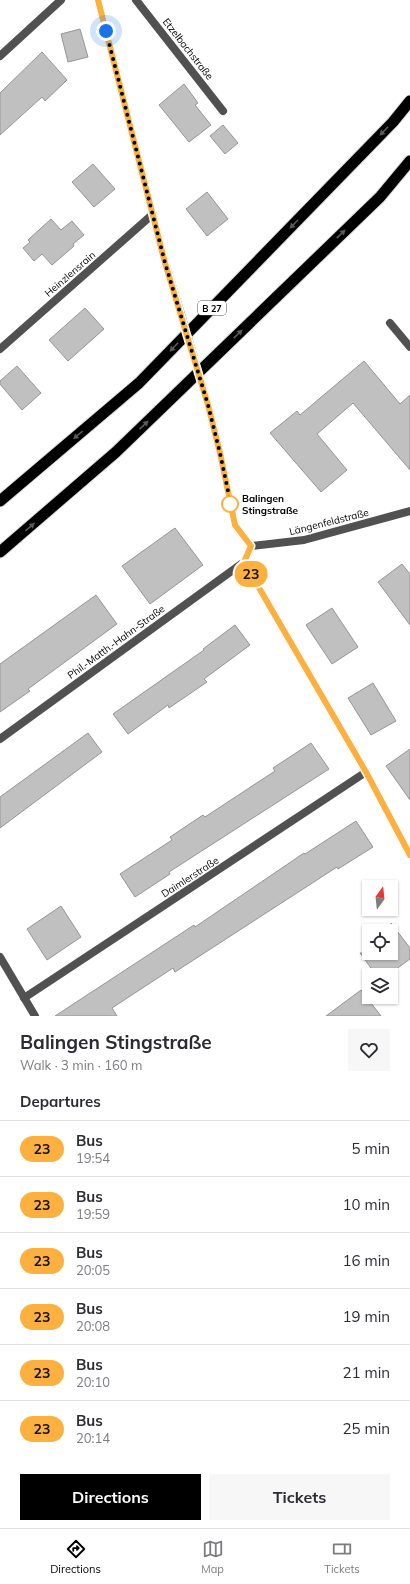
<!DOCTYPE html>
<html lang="en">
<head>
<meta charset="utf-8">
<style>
  body { margin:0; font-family:Mulish,sans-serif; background:#f7f7f7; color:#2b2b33; height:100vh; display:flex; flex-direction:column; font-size:15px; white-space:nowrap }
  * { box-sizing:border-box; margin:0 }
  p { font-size:13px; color:#7c7c81 }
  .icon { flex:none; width:22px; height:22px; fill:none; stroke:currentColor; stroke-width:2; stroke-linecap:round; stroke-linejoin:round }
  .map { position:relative; height:1016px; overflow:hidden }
  .side { display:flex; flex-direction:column; background:#fff; flex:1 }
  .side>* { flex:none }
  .badge { padding:0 8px; border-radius:13px; font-size:14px; line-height:26px }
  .needle { width:26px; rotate:15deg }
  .fabs { position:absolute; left:362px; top:880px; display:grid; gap:8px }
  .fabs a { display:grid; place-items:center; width:36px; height:36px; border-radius:0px; background:#fff; box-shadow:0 1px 3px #0004; font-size:20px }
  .you { position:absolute; width:20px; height:20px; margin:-10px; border:3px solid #fff; border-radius:50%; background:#1a73e8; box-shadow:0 0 0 6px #1a73e833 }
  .map>.badge { position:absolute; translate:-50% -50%; box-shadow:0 0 0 2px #fff }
  h2 { padding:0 20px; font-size:15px; line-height:36px }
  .round { display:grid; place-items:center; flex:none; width:42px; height:42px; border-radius:0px; background:#f7f7f7 }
  .head { display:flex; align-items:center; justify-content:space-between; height:68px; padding:0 20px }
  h1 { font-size:19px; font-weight:700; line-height:30px }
  .cta { display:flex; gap:8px; margin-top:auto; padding:8px 20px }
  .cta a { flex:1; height:46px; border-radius:0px; background:#000; color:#fff; font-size:16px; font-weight:700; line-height:46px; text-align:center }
  .cta a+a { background:#f7f7f7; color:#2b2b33 }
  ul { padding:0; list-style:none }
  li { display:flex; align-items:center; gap:12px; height:56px; padding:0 20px; border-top:1px solid #e1e1e2 }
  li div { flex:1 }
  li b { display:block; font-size:15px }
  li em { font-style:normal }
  li .badge { min-width:44px; font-weight:700; text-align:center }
  .menu { display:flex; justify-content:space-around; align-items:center; height:56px; border-top:1px solid #e1e1e2; background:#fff; font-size:11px; color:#7c7c81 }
  .menu a { display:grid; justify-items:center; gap:2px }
  .menu .on { color:#000 }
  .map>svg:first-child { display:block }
</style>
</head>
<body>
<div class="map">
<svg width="410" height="1016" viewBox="0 0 410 1016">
  <rect width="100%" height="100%" fill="#fff"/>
  <g fill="#c0c0c0" stroke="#959595">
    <polygon points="80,29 88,57 68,62 61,34"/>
    <polygon points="42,52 67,80 45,101 42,97 0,135 0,93"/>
    <polygon points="184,84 198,103 195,105 211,125 189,142 159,105"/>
    <polygon points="223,125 238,143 225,154 210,136"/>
    <polygon points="93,164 115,189 94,207 72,182"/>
    <polygon points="207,192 228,219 207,236 186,209"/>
    <polygon points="51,219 61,230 72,221 84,235 73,244 74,246 52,265 42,254 34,261 23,248 30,242 28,240"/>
    <polygon points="85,308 104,329 68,361 49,340"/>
    <polygon points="364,361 400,404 410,395 410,470 353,403 317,434 347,470 321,492 270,433 297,411 300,415"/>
    <polygon points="17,366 41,393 22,410 0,384 0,381"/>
    <polygon points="175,528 203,565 150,604 122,566"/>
    <polygon points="402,564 410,574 410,625 378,582"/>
    <polygon points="96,595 117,624 28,689 30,691 0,712 0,664"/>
    <polygon points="332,608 358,647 332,664 306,625"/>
    <polygon points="235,625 250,645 204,679 207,682 169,708 168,705 128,734 113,714 204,650 203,649"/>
    <polygon points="373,683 396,721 371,735 348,698"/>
    <polygon points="88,733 102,752 0,828 0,797"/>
    <polygon points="311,743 329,769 169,872 170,874 135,897 120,874 172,840 170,837 203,815 205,817 275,771 273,768"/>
    <polygon points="410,749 410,800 386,766"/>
    <polygon points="356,821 373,847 338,869 337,867 175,972 173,968 112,1008 117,1016 55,1016 194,925 195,927 304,853 305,854"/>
    <polygon points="61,906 81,937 47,960 27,929"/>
    <polygon points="391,923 410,948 410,959 388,975 376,975 360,953 391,953"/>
    <polygon points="361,990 381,1016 326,1016"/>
  </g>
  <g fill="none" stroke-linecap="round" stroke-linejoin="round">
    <g stroke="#dbdbdb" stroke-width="13">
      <g id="trunk">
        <polyline points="0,501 139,383 393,122 410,101"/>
        <polyline points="0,552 116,452 380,197 410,161"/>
      </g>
    </g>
    <polyline stroke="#515151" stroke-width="8" points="136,0 223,111"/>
    <g stroke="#515151" stroke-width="8">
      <polyline points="98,0 165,263 181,314"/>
      <polyline points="0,56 61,0"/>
      <polyline points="390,323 410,347"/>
      <polyline points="0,349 153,214"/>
      <polyline points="208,405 220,453 235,525 251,546"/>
      <polyline points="251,546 304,540 410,511"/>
      <polyline points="244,562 366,772 410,855"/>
      <polyline points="0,739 244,562 251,546"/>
      <polyline points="0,957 35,1016"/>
      <polyline points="24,998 366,772"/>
    </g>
    <use href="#trunk" stroke="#000" stroke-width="11"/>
    <polyline stroke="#515151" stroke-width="8" points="181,314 208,405"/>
  </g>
  <defs><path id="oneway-solid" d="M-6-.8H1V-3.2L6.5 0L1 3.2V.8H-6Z"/></defs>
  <g fill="#595959">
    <use href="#oneway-solid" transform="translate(384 131) rotate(134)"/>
    <use href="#oneway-solid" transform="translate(294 224) rotate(134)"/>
    <use href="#oneway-solid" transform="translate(341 234) rotate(-44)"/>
    <use href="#oneway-solid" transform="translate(238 334) rotate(-44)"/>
    <use href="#oneway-solid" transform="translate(174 347) rotate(134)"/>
    <use href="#oneway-solid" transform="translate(144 425) rotate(-44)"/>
    <use href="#oneway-solid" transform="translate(78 435) rotate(140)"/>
    <use href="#oneway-solid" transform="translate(30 527) rotate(-40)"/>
  </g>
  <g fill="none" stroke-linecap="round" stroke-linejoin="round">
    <g stroke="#fff" stroke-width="9">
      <polyline id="line" points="98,0 165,263 208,405 220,453 235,525 251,546 244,562 366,772 410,855"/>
    </g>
    <use href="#line" stroke="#fbb03f" stroke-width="6"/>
    <polyline stroke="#000" stroke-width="4" stroke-dasharray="0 7.2" points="106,31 165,263 208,405 220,453 232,510 230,504"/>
  </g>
  <circle fill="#fff" stroke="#fbb03f" stroke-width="2" cx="230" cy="504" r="8"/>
  <g text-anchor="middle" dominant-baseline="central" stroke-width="3.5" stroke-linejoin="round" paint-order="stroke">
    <rect fill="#fff" stroke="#4c4c4c" stroke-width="1" x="198" y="301" width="28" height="14" rx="3"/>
    <g font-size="9" font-weight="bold" fill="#000">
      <text x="212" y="308">B 27</text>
    </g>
    <g font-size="10" fill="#000" stroke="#fff">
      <text transform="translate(188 49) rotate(52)">Etzelbachstraße</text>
      <text transform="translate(70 274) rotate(-41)">Heinzlensrain</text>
      <text transform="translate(329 522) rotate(-14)">Längenfeldstraße</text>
      <text transform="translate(116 642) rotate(-36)">Phil.-Matth.-Hahn-Straße</text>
      <text transform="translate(190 877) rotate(-33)">Daimlerstraße</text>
    </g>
    <g font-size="10" font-weight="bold" fill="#000" stroke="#fff" text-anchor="start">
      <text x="242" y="498">Balingen<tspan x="242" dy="12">Stingstraße</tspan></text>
    </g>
  </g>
</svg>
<div class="fabs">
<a><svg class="needle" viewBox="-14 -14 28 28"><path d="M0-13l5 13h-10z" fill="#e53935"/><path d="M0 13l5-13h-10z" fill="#7c7c81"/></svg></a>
<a><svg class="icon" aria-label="locate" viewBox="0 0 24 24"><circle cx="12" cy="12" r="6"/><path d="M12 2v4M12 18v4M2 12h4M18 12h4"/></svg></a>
<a><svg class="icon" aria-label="layers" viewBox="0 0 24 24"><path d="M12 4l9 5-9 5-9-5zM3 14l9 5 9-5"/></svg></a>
</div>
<div class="you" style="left:106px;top:31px"></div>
<b class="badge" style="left:251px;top:574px;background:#fbb03f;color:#111">23</b>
</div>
<section class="side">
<div class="head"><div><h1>Balingen Stingstraße</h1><p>Walk · 3 min · 160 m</p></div><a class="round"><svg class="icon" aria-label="heart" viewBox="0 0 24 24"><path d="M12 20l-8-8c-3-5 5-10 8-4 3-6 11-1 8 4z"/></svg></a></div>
<h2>Departures</h2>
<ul>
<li><span class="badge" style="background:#fbb03f;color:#111">23</span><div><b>Bus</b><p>19:54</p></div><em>5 min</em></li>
<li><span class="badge" style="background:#fbb03f;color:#111">23</span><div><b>Bus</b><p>19:59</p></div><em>10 min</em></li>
<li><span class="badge" style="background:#fbb03f;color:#111">23</span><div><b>Bus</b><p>20:05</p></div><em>16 min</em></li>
<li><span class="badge" style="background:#fbb03f;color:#111">23</span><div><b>Bus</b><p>20:08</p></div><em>19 min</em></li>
<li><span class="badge" style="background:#fbb03f;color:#111">23</span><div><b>Bus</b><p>20:10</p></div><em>21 min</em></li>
<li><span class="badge" style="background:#fbb03f;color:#111">23</span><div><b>Bus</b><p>20:14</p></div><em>25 min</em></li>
</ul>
<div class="cta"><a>Directions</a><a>Tickets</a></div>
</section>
<nav class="menu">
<a class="on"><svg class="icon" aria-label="directions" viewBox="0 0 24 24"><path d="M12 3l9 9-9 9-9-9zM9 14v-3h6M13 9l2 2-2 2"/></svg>Directions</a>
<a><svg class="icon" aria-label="map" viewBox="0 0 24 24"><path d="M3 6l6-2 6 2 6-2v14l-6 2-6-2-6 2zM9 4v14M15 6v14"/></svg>Map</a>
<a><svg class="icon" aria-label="tickets" viewBox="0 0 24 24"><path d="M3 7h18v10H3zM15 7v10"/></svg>Tickets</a>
</nav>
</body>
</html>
